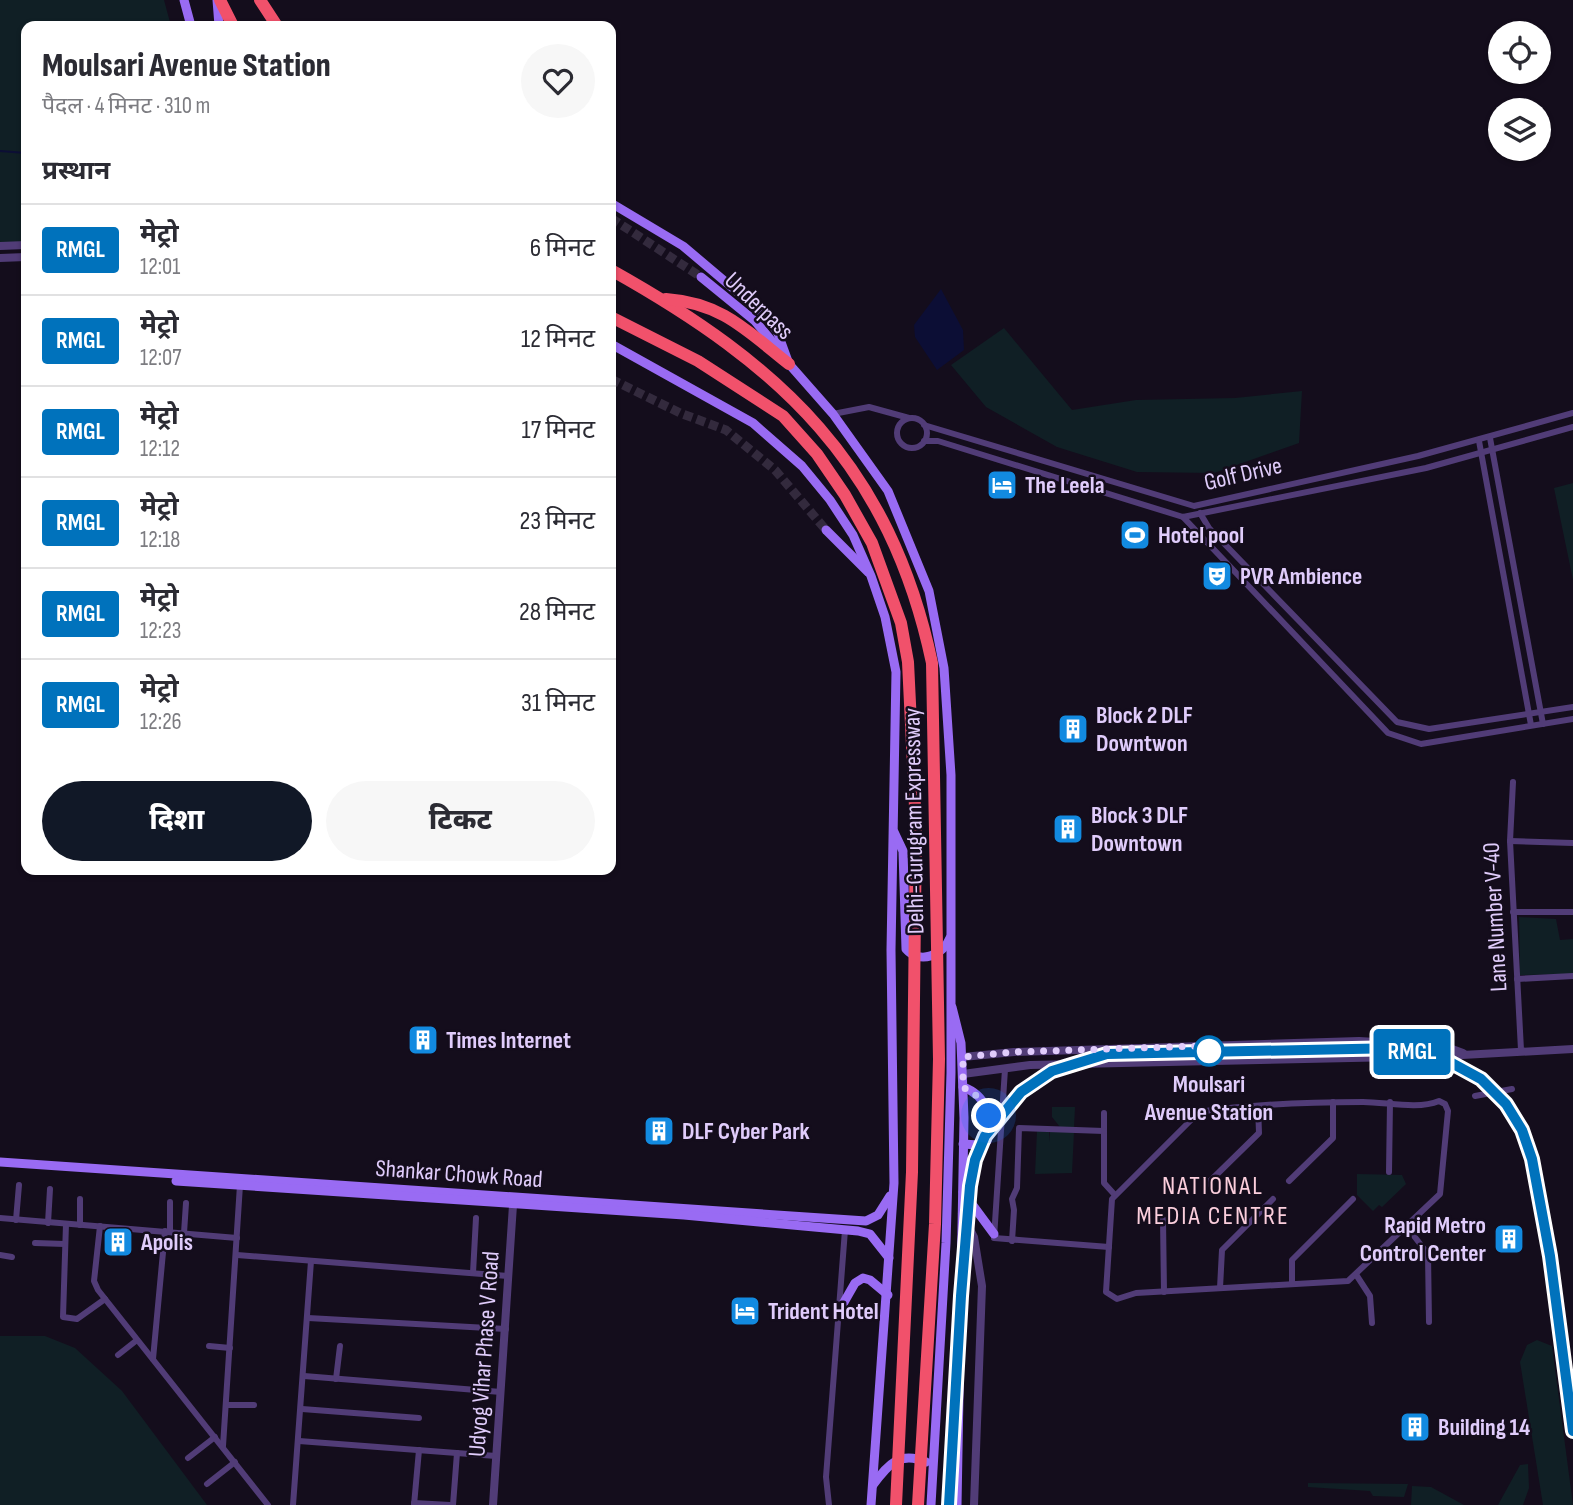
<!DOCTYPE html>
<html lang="hi">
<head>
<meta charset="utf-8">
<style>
  body { margin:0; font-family:"Sofia Sans Condensed","Noto Sans Devanagari",sans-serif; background:#f7f7f7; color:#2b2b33; height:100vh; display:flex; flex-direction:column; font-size:26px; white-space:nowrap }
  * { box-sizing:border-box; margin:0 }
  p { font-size:23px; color:#7c7c81 }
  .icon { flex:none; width:38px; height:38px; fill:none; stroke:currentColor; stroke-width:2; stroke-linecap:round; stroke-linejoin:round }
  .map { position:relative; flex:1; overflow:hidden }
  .drawer { position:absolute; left:21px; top:21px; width:595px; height:854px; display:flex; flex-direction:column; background:#fff; border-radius:14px; box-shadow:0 2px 5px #0004 }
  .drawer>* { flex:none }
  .badge { padding:0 14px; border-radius:5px; font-size:24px; line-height:46px }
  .controls { position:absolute; left:1488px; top:21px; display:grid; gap:14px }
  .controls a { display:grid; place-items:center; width:63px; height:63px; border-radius:50%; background:#fff; box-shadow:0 2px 5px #0004; font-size:35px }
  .you { position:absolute; width:35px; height:35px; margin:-18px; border:5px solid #fff; border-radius:50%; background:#1a73e8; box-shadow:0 0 0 10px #1a73e833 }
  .map>.badge { position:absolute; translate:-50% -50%; box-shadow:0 0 0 4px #fff }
  h2 { padding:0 21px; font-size:26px; line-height:63px }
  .round { display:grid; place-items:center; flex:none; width:74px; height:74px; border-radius:37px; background:#f7f7f7 }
  .head { display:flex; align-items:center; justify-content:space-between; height:119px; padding:0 21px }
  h1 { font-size:33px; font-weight:800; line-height:52px }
  .cta { display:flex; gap:14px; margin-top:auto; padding:14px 21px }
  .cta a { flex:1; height:80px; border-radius:42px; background:#111827; color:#fff; font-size:28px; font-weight:800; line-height:80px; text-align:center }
  .cta a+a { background:#f7f7f7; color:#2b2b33 }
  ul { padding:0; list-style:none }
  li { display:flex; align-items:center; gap:21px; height:91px; padding:0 21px; border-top:2px solid #e1e1e2 }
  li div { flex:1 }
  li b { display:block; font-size:26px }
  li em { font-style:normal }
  li .badge { min-width:77px; font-weight:700; text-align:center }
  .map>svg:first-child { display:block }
</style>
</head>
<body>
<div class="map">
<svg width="1573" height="1505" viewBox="0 0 1573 1505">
  <rect width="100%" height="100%" fill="#140d1c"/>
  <g fill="#101f25">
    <polygon points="0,0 164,0 171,26 26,26 26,248 0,250"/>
    <polygon points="1004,328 1072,410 1136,400 1235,398 1302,391 1299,443 1214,473 1137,472 1057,447 986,407 951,365"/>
    <polygon points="1573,483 1573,580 1554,488"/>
    <polygon points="1519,917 1556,919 1560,940 1573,939 1573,974 1520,975"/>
    <polygon points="1052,1107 1075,1107 1074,1128 1060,1127 1052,1117"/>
    <polygon points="1037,1131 1049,1131 1049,1142 1050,1131 1074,1132 1072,1173 1035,1174"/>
    <polygon points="1357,1174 1402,1175 1406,1184 1382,1207 1379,1205 1373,1211 1357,1195"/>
    <polygon points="0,1336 45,1336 75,1348 122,1391 207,1505 0,1505"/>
    <polygon points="1537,1340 1552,1346 1573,1505 1543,1505 1520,1362 1527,1345"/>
    <polygon points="1528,1464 1529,1488 1523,1505 1498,1505 1520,1465"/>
    <polygon points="1308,1483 1408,1484 1404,1497 1373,1496 1370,1491 1308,1487"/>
    <polygon points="1412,1486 1431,1487 1464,1505 1411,1505"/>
  </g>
  <polygon fill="#0c0e35" points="941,289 963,330 964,350 937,370 915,337 914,325"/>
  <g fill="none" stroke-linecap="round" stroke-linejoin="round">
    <polyline stroke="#0c0e35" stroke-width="2" points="0,151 26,153"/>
    <g stroke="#332a3d" stroke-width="9" stroke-dasharray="9 4.5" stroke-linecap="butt">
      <polyline points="611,218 701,277"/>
      <polyline points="611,379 680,413 726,430 775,470 826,530"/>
    </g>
    <g stroke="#513c77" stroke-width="6">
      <polyline points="833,414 869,407 909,418"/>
      <circle cx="912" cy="433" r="15"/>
      <polyline points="924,425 1194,506 1418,456 1573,413"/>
      <polyline points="1490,438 1543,724"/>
      <polyline points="924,441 938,441 1183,517 1426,468 1573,427"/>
      <polyline points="1479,441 1531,725"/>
      <polyline points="1200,513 1209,528 1397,722 1429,729 1573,707"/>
      <polyline points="1183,517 1388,733 1421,744 1573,719"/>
      <polyline points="1513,782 1510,841 1521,1050"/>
      <polyline points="1510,841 1573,843"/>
      <polyline points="1513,912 1573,912"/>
      <polyline points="1517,979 1573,976"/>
      <polyline points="1005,1069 994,1238 1109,1247"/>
      <polyline points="1475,1096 1512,1089"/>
      <path d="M 1439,1101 L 1445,1104 L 1448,1111 L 1440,1194 L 1348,1281 L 1136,1293 L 1117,1299 L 1106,1292 L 1112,1199 L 1199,1112 C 1253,1104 1309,1102 1363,1102 C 1387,1102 1417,1110 1439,1101 Z"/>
      <polyline points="1104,1113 1104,1183 1114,1194"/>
      <polyline points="1389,1172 1390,1102"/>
      <polyline points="1289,1181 1333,1138 1333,1102"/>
      <polyline points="1205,1186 1259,1133 1258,1106"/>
      <polyline points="0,1218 237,1238"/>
      <polyline points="1163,1219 1164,1292"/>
      <polyline points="16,1220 19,1185"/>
      <polyline points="48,1223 50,1189"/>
      <polyline points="66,1224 63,1317 77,1319 105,1299"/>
      <polyline points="80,1225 80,1199"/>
      <polyline points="100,1226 94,1281 98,1290 268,1505"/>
      <polyline points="1407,1227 1428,1254 1429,1322"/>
      <polyline points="170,1232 170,1202"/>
      <polyline points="184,1233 186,1203"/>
      <polyline points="1012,1241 1014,1210 1012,1199 1017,1188 1019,1128 1104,1131"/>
      <polyline points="35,1243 65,1244"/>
      <polyline points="0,1255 12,1257"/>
      <polyline points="237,1255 508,1276"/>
      <polyline points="473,1273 476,1218"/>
      <polyline points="1357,1276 1370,1296 1372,1323"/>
      <polyline points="1292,1284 1292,1260 1353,1199"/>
      <polyline points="1220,1288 1222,1250 1273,1199"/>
      <polyline points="308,1318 506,1329"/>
      <polyline points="209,1346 230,1348"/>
      <polyline points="118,1355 137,1340"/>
      <polyline points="153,1359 165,1231"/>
      <polyline points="304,1376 501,1392"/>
      <polyline points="336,1379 340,1346"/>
      <polyline points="226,1405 254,1405"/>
      <polyline points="302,1409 419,1418"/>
      <polyline points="299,1441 496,1456"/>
      <polyline points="223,1446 240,1185"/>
      <polyline points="188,1458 215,1437"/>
      <polyline points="207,1484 235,1462"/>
      <polyline points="414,1503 450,1505"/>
      <polyline points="293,1505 311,1261"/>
      <polyline points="414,1505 419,1450"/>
      <polyline points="453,1505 457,1453"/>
      <polyline points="829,1505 826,1477 845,1230"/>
    </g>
    <g stroke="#513c77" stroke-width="8">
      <polyline points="0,246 26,245"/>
      <polyline points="0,258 26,257"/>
      <polyline points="963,1057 1014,1052 1359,1041 1444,1046 1463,1053"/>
      <polyline points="963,1074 1030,1065 1444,1056 1573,1049"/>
      <polyline points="962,1214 974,1237 982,1286 974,1505"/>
      <polyline points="493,1505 513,1205"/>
    </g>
    <g stroke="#996bf3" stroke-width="9">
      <polyline points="184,0 191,26"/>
      <polyline points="217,0 219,26"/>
      <polyline points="611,203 683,246 766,316 777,331 789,364 833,414 888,491 929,591 944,668 951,775 951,1073 946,1243 931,1505"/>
      <polyline points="701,277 755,321 780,351"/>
      <polyline points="611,344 753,423 802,466 830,500 853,535 871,576 885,617 896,672 891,950 894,1183 871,1505"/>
      <polyline points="826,530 868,572"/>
      <path d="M 894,832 L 903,851 L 906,949 C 920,965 943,955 950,938"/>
      <polyline points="952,1007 961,1043 964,1118 957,1505"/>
      <path d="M 963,1087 C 986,1095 995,1119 987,1141 L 978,1145 L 963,1144"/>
      <polyline points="0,1162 866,1221 878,1215 890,1196"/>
      <polyline points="176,1181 684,1215 858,1231 870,1234 889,1258"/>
      <polyline points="963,1192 994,1234"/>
      <polyline points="839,1311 855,1283 863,1278 870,1280 888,1295"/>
      <path d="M 873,1485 C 888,1464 900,1451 926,1462"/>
    </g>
    <g stroke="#f1516b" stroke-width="12">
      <polyline points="220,0 233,26"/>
      <polyline points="260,0 277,26"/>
      <path d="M 611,270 C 781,365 890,465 932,663 L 939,1059 L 935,1224 L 918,1505"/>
      <path d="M 666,299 C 722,303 747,331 789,364"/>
      <polyline points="611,317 698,361 783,416 817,454 845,495 872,543 901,623 908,662 916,828 912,1172 896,1505"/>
    </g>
    <polyline stroke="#128ae0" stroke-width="2" stroke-dasharray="10 9" stroke-linecap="butt" points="949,1505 961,1296 970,1187 975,1160 985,1136 1021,1092 1052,1071 1107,1054 1399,1048 1448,1061 1481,1079 1506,1104 1522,1130 1532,1159 1550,1256 1573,1430"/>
  </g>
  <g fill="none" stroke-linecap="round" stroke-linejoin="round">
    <g stroke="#fff" stroke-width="16">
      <polyline id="line" points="949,1505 961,1296 970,1186 975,1160 985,1136 1021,1092 1052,1071 1107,1054 1399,1048 1448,1061 1481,1079 1506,1104 1522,1130 1532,1159 1550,1256 1573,1431"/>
    </g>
    <use href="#line" stroke="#0072bc" stroke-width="10"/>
    <polyline stroke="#e0ccfb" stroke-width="7" stroke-dasharray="0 12.6" points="989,1116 980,1098 963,1087 963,1057 1014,1052 1200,1046 1209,1051"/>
  </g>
  <defs>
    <g id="hotel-square" transform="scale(1.575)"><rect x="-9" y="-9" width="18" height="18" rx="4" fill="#128ae0" stroke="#140d1c"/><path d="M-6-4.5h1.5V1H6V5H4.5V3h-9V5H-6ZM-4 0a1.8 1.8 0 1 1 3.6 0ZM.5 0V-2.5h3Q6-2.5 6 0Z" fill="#fff"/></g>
    <g id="stadium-square" transform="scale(1.575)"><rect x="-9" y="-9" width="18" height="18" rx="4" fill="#128ae0" stroke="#140d1c"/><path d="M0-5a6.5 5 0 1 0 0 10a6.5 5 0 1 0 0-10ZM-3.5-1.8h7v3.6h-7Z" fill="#fff"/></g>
    <g id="theatre-square" transform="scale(1.575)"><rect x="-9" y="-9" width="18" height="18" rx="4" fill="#128ae0" stroke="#140d1c"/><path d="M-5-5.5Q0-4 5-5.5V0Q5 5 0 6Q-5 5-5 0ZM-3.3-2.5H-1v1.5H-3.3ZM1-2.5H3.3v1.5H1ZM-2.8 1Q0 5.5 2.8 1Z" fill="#fff"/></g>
    <g id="building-square" transform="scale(1.575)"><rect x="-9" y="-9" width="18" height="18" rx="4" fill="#128ae0" stroke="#140d1c"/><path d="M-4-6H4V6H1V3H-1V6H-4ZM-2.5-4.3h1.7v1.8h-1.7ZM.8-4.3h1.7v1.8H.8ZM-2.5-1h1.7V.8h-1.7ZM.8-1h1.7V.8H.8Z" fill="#fff"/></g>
  </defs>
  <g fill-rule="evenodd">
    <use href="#hotel-square" x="1002" y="485"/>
    <use href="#stadium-square" x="1135" y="535"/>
    <use href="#theatre-square" x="1217" y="576"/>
    <use href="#building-square" x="1073" y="729"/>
    <use href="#building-square" x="1068" y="829"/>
    <use href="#building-square" x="423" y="1040"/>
    <use href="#building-square" x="659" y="1131"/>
    <use href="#building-square" x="1509" y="1239"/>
    <use href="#building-square" x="118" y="1242"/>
    <use href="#hotel-square" x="745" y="1311"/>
    <use href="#building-square" x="1415" y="1427"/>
  </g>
  <circle fill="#fff" stroke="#0072bc" stroke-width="3.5" cx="1209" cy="1051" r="14"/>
  <g text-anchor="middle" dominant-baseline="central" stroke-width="5" stroke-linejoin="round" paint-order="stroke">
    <g font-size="24" fill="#e0ccfb" stroke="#140d1c">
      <text transform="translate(759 306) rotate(44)">Underpass</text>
      <text transform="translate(1243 474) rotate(-13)">Golf Drive</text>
      <text transform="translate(914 821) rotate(-91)">Delhi-Gurugram Expressway</text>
      <text transform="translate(1495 917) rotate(-93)">Lane Number V-40</text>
      <text transform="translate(459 1174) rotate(4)">Shankar Chowk Road</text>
      <text transform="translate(484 1354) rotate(-86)">Udyog Vihar Phase V Road</text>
    </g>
    <g font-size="24" font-weight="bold" fill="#e0ccfb" stroke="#140d1c" text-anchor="start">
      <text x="1025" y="485">The Leela</text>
      <text x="1158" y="535">Hotel pool</text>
      <text x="1240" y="576">PVR Ambience</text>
      <text x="1096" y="715">Block 2 DLF<tspan x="1096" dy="28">Downtwon</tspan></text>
      <text x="1091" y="815">Block 3 DLF<tspan x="1091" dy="28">Downtown</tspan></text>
      <text x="446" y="1040">Times Internet</text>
      <text x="682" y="1131">DLF Cyber Park</text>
      <text x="1486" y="1225" text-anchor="end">Rapid Metro<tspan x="1486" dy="28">Control Center</tspan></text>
      <text x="141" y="1242">Apolis</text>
      <text x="768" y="1311">Trident Hotel</text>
      <text x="1438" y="1427">Building 14</text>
    </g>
    <g font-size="24" font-weight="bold" fill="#e0ccfb" stroke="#140d1c">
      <text x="1209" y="1084">Moulsari<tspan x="1209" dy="28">Avenue Station</tspan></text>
    </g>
    <g font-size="26" letter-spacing="2" fill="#fbcedc" stroke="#140d1c">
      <text x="1213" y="1186">NATIONAL<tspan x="1213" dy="30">MEDIA CENTRE</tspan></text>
    </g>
  </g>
</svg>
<div class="controls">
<a><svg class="icon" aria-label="locate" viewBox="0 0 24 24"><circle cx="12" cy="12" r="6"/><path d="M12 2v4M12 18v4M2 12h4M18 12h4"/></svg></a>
<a><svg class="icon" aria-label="layers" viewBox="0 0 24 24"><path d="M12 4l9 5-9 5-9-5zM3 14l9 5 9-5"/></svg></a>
</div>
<div class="you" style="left:989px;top:1116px"></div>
<b class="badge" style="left:1412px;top:1052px;background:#0072bc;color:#fff">RMGL</b>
<section class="drawer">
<div class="head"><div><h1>Moulsari Avenue Station</h1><p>पैदल · 4 मिनट · 310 m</p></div><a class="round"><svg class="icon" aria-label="heart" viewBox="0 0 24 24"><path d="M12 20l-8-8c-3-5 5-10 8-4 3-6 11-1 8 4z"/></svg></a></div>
<h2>प्रस्थान</h2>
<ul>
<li><span class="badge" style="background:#0072bc;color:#fff">RMGL</span><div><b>मेट्रो</b><p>12:01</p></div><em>6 मिनट</em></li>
<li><span class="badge" style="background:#0072bc;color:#fff">RMGL</span><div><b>मेट्रो</b><p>12:07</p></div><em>12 मिनट</em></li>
<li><span class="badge" style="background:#0072bc;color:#fff">RMGL</span><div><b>मेट्रो</b><p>12:12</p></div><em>17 मिनट</em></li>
<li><span class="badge" style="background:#0072bc;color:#fff">RMGL</span><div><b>मेट्रो</b><p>12:18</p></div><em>23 मिनट</em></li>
<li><span class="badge" style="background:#0072bc;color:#fff">RMGL</span><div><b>मेट्रो</b><p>12:23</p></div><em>28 मिनट</em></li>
<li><span class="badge" style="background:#0072bc;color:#fff">RMGL</span><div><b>मेट्रो</b><p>12:26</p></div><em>31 मिनट</em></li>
</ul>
<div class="cta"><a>दिशा</a><a>टिकट</a></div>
</section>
</div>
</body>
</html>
